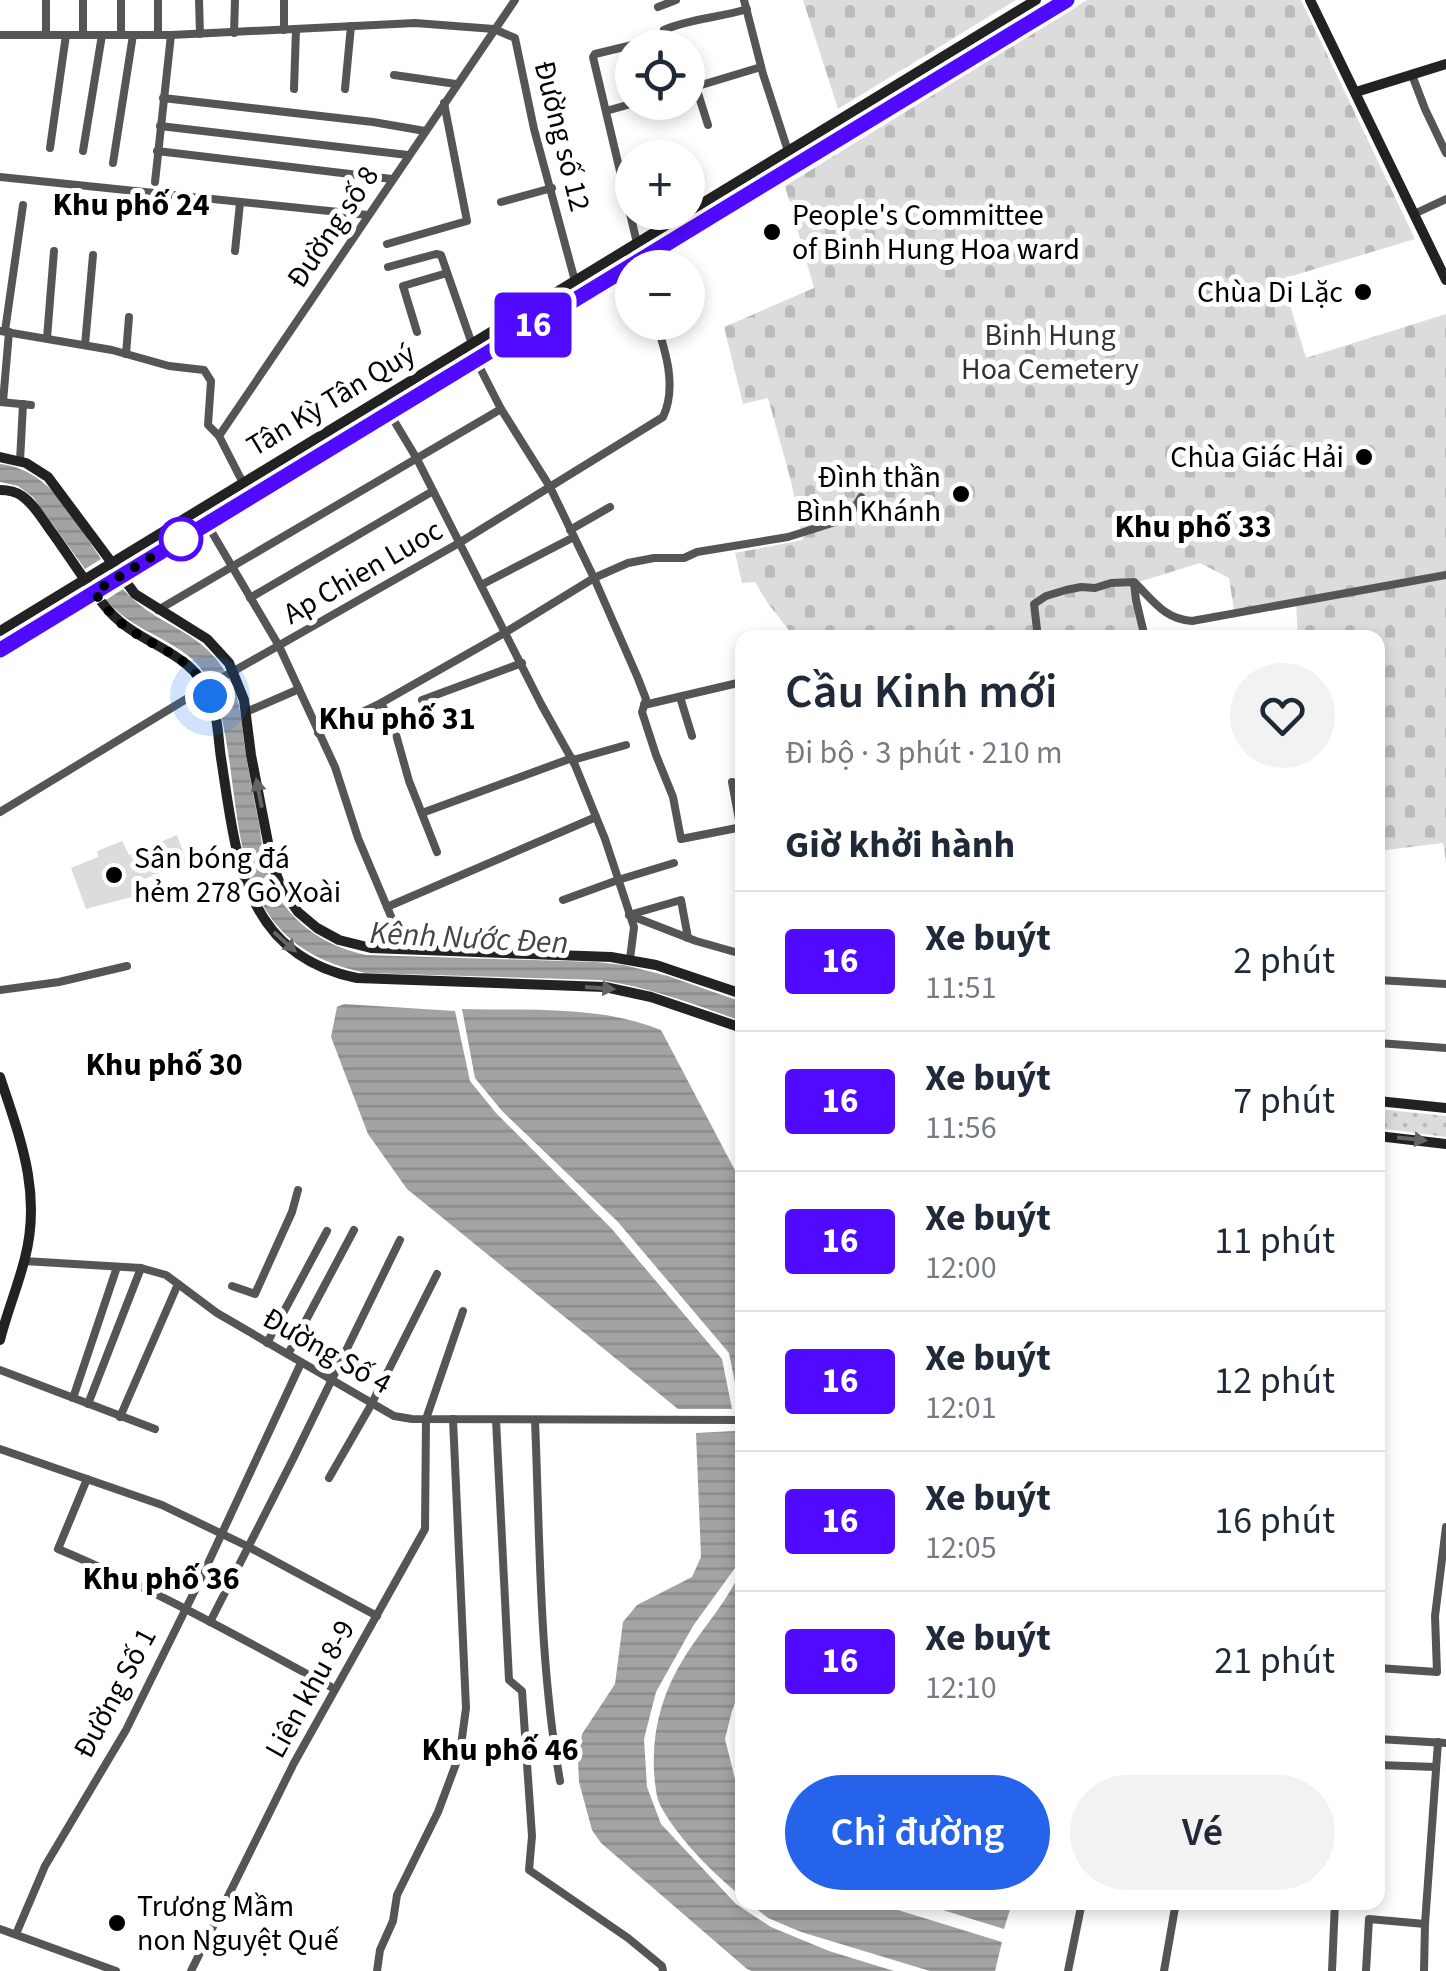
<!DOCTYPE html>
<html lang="vi">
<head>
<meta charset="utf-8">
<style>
  body { margin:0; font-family:"Source Sans 3",sans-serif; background:#f2f2f3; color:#1f2937; height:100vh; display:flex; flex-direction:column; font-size:38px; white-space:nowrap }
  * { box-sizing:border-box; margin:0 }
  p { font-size:32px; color:#747a83 }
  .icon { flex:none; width:55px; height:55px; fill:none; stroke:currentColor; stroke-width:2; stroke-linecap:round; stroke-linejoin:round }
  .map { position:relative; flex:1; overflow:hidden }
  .panel { position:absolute; left:735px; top:630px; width:650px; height:1280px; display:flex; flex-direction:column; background:#fff; border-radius:20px; box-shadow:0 5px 15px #0003 }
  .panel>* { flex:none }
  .badge { padding:0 20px; border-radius:8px; font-size:35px; line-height:65px }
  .controls { position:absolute; left:615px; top:30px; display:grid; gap:20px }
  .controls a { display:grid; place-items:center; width:90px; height:90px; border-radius:50%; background:#fff; box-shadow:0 5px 15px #0003; font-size:50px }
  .you { position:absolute; width:50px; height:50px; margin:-25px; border:8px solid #fff; border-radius:50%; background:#1a73e8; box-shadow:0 0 0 15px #1a73e833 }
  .map>.badge { position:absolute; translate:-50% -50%; box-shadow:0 0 0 5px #fff }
  h2 { padding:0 50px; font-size:38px; line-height:90px }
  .round { display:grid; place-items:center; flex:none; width:105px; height:105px; border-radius:52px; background:#f2f2f3 }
  .headline { display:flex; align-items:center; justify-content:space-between; height:170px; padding:0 50px }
  h1 { font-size:48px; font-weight:600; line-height:75px }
  .cta { display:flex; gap:20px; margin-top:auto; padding:20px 50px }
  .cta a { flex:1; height:115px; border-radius:60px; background:#2563eb; color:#fff; font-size:40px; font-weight:600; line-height:115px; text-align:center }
  .cta a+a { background:#f2f2f3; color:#1f2937 }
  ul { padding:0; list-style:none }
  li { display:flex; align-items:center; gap:30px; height:140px; padding:0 50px; border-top:2px solid #e0e1e3 }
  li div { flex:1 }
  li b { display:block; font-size:38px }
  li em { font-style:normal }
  li .badge { min-width:110px; font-weight:700; text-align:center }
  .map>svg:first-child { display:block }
</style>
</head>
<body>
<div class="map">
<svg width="1446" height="1971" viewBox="0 0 1446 1971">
  <defs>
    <pattern id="cemetery-stones" width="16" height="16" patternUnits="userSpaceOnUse" patternTransform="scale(2.5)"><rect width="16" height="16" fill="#dcdcdc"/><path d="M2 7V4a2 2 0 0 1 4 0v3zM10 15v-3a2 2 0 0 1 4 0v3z" fill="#bbb"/></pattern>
    <pattern id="park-dots" width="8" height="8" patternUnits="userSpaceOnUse" patternTransform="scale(2.5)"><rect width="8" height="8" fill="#dcdcdc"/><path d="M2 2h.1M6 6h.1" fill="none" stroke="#bbb" stroke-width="1.8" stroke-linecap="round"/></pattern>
    <pattern id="water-rules" width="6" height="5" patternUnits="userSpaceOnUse" patternTransform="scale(2.5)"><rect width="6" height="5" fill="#a3a3a3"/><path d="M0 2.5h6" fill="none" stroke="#8b8b8b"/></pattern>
  </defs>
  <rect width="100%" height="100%" fill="#fff"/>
  <g fill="url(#cemetery-stones)">
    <polygon points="803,0 1016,0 838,109"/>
    <polygon points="1087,0 1301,0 1415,239 1282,279 1306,358 1446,314 1446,863 1443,843 1378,851 1378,638 1298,637 1296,603 1234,610 1229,578 1200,563 1135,583 1146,637 910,638 908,633 868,638 794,637 767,602 755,582 742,583 735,553 803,540 791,481 768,398 743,404 724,327 814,288 785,186"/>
  </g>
  <polygon fill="url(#park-dots)" points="1378,1109 1446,1116 1446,1137 1378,1128"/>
  <polygon fill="#dcdcdc" points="177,835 187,862 132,884 135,896 86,909 71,868 98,857 97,851 122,841 129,855"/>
  <g fill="url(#water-rules)">
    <path d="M 0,464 C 52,470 74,520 101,559 L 85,569 L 33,497 L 18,486 L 0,482 Z"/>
    <path d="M 123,589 C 159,630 204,627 231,682 C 241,702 242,727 245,749 C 249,774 254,799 259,824 C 262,842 263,860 269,877 C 286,920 321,945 366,955 L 596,962 L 624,965 L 668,976 L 742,1002 L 742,1021 C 695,1005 650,987 600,980 L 366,973 C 215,943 249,807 216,695 C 209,680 201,665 187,655 C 158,633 132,629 106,600 Z"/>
    <polygon points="344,1004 455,1011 470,1081 496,1113 611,1228 722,1359 732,1409 678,1409 407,1189 368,1134 331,1037 337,1007"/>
    <path d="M 462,1009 C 528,1011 599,1005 661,1030 L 738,1176 L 742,1205 L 742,1408 L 740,1408 L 729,1353 L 618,1222 L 502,1111 L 475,1078 Z"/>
    <polygon points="735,1431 735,1568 693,1626 656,1692 644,1739 647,1787 661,1824 736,1904 771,1927 829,1951 894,1971 752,1971 747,1969 601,1843 592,1830 579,1782 578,1761 582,1734 615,1684 623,1622 637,1605 692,1577 701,1557 696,1433"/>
    <path d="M 742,1567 L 742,1684 L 732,1711 L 725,1739 L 742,1807 L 742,1897 C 711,1871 680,1841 660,1805 C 657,1799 656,1791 655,1783 C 650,1738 660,1696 684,1658 C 701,1630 732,1596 742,1567 Z"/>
    <polygon points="749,1903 875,1903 1002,1942 995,1971 930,1971 801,1932 768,1918"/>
    <polygon points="920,1903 1011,1902 1012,1903 1004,1929"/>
  </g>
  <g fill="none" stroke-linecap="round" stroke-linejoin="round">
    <g stroke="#555" stroke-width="8">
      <polyline points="121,0 121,35"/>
      <polyline points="158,0 158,35"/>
      <polyline points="199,0 200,34"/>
      <polyline points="284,0 284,30"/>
      <polyline points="744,0 763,74 788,151"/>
      <polyline points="658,7 676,0"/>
      <path d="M 664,30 C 691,18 719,18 747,9"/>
      <polyline points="234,33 235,0"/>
      <polyline points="0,35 171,35 415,23 494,29 515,38 534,129 575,281"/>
      <polyline points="46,35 46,0"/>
      <polyline points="83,35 83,0"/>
      <polyline points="394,75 456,84"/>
      <polyline points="1412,75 1425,109 1446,153"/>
      <polyline points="696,87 708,125"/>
      <polyline points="294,89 296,29"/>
      <polyline points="345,89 351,26"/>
      <polyline points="688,89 761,67"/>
      <polyline points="163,98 373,122 425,131"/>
      <polyline points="606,111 638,102"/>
      <polyline points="160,126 408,155"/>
      <polyline points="50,148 66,35"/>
      <polyline points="83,151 102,35"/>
      <polyline points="157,151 392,179"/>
      <polyline points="113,163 133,35"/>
      <polyline points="0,177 368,215"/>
      <polyline points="155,182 171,35"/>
      <polyline points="501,202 552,188"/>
      <polyline points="1414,214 1446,199"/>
      <polyline points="637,243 593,57 595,54 649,41"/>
      <polyline points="387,244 467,221 444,103"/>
      <polyline points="626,250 638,268"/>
      <polyline points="235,251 240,203"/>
      <polyline points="388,267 436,254 441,255 472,344"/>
      <polyline points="0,331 112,350 169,366 204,370 211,381 208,425 219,436"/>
      <polyline points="5,331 23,205"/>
      <polyline points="417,332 403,286 447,273"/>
      <polyline points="47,338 54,251"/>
      <polyline points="85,345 93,255"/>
      <polyline points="126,354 129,317"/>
      <polyline points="476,360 501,409 550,487 594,578 637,676 646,699 642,712 656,755 673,797 681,839 742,827"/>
      <polyline points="381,399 417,459 541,704 575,765 605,839 634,927 630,959"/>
      <polyline points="0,402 31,405"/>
      <polyline points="3,402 9,332"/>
      <polyline points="20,461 23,404"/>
      <polyline points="243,483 219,436 515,0"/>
      <polyline points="207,524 279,646 335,767 358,838 398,933 400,949"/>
      <polyline points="570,530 610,507"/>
      <polyline points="1134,583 1136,600 1145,638"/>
      <polyline points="481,585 574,537"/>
      <polyline points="250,598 433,491"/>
      <polyline points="158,610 501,409"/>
      <path d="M 1038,638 L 1034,604 L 1046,596 L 1066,590 L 1081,587 L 1095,588 L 1111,583 L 1134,582 C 1153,600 1164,619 1192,621 L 1446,575"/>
      <polyline points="680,697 692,736"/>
      <polyline points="422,700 522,663"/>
      <polyline points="381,703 395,731 409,781 437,852"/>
      <polyline points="644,705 742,682"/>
      <polyline points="246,712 299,689"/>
      <polyline points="318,733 381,703 506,632 594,578 628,563 654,558 684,558 697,552 788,537 848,518 861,497"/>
      <polyline points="573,760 626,745"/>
      <polyline points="732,782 742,836"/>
      <path d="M 0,812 L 211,684 L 459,543 L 663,417 C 677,388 666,352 656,322"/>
      <polyline points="422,813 572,758"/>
      <polyline points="563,900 618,880 674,863"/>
      <polyline points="387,907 596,817"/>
      <polyline points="629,915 696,941 742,954"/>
      <polyline points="629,915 681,900 688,938"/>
      <polyline points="1378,980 1446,984"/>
      <polyline points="0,990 59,982 127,966"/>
      <polyline points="1378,1043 1446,1048"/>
      <polyline points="24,1261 141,1268 166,1275 217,1313 394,1416 412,1419 742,1420"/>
      <polyline points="232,1286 255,1294 292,1212 298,1190"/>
      <polyline points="267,1343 327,1231"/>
      <polyline points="288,1354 354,1230"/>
      <polyline points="0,1370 155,1429"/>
      <polyline points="73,1398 117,1267"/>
      <polyline points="88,1404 141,1268"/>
      <polyline points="120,1417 178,1284"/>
      <polyline points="496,1420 509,1680 522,1691 532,1836 529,1870 628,1938 662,1966 663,1971"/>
      <path d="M 535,1420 C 540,1540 539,1662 560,1781"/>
      <polyline points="0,1449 162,1505 247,1546 377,1616"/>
      <polyline points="329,1478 371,1405 437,1274"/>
      <path d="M 87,1479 L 58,1549 C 154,1589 244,1640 335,1689"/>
      <polyline points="210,1622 293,1459 400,1240"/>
      <polyline points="1378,1668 1437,1672 1435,1616 1446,1527"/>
      <polyline points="1378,1739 1446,1743"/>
      <polyline points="1378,1765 1436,1767"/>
      <polyline points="0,1929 116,1971"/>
      <polyline points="16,1934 45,1866 126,1730 204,1572 301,1363"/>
      <polyline points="191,1971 294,1763 425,1529 426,1419 463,1311"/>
      <polyline points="377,1971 380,1950 393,1921 397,1895 438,1812 460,1753 466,1708 453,1419"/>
      <polyline points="1068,1971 1082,1902"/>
      <polyline points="1164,1971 1176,1902"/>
      <polyline points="1332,1971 1335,1902"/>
      <polyline points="1366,1971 1369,1919 1425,1924"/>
      <polyline points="1424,1971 1425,1924 1438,1742"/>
    </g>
    <g stroke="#222" stroke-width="10">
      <polyline points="1310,0 1446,280"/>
      <polyline points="1356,92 1446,64"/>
      <polyline points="0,457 26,463 48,477 135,594 207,639 229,663 244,700 251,755 272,863 282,889 298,912 317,928 339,940 371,948 611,957 656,965 742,994"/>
      <path d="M 0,490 C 8,490 15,491 22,496 C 34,504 42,519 51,531 C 70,557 87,586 109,611 C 140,646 193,650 211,698 C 218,716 218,738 221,758 C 236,854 242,955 357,978 L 605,987 L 651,997 L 742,1028"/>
      <polyline points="0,631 1036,0"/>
      <polyline points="0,650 1066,0"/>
      <path d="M 0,1077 C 20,1138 42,1192 25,1258 C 18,1286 7,1312 0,1340"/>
      <polyline points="1378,1101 1446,1108"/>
      <polyline points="1378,1136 1446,1144"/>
    </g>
  </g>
  <defs><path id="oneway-solid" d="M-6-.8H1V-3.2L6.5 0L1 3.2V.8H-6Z" transform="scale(2.5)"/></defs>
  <g fill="#646464">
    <use href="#oneway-solid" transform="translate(259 793) rotate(-101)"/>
    <use href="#oneway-solid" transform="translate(285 942) rotate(42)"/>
    <use href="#oneway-solid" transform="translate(600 988) rotate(4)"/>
    <use href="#oneway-solid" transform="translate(1412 1139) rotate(6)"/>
  </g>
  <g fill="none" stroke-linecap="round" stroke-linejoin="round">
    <g stroke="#fff" stroke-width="22">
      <polyline id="line" points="0,650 1067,0"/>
    </g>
    <use href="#line" stroke="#4f0aff" stroke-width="15"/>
    <path stroke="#000" stroke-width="10" stroke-dasharray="0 18" d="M 181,539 L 94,592 C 104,605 113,618 126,627 C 162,653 188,652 210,696"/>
  </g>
  <g fill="#000" stroke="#fff" stroke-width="4">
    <circle cx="772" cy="232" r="10"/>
    <circle cx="1363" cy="292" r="10"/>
    <circle cx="1364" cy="457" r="10"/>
    <circle cx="961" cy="494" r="10"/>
    <circle cx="114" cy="875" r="10"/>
    <circle cx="117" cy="1923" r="10"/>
  </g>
  <circle fill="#fff" stroke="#4f0aff" stroke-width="5" cx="181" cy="539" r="20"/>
  <g text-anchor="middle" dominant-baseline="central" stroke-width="10" stroke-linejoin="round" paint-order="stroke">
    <g font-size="30" fill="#000" stroke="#fff">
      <text transform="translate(562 136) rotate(76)">Đường số 12</text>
      <text transform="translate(333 227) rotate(-56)">Đường số 8</text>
      <text transform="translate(331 400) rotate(-31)">Tân Kỳ Tân Quý</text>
      <text transform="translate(363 572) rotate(-30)">Ap Chien Luoc</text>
      <text transform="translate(327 1351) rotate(30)">Đường Số 4</text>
      <text transform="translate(310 1689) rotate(-61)">Liên khu 8-9</text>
      <text transform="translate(115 1693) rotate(-62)">Đường Số 1</text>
    </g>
    <g font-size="30" fill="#000" stroke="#fff" text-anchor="start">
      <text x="792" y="215">People's Committee<tspan x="792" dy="34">of Binh Hung Hoa ward</tspan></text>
      <text x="1343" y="292" text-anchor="end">Chùa Di Lặc</text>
      <text x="1344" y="457" text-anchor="end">Chùa Giác Hải</text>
      <text x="941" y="477" text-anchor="end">Đình thần<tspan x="941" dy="34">Bình Khánh</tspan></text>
      <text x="134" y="858">Sân bóng đá<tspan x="134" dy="34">hẻm 278 Gò Xoài</tspan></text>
      <text x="137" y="1906">Trương Mầm<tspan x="137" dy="34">non Nguyệt Quế</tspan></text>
    </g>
    <g font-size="30" fill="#333" stroke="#fff">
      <text x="1050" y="335">Binh Hung<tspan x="1050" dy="34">Hoa Cemetery</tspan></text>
    </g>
    <g font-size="32" font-weight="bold" fill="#000" stroke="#fff">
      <text x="131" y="205">Khu phố 24</text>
      <text x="1193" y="527">Khu phố 33</text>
      <text x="397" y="719">Khu phố 31</text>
      <text x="164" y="1065">Khu phố 30</text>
      <text x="161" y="1579">Khu phố 36</text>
      <text x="500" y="1750">Khu phố 46</text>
    </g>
    <g font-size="32" font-style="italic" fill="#444" stroke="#fff">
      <text transform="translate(469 938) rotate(3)">Kênh Nước Đen</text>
    </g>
  </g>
</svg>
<div class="controls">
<a><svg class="icon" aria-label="locate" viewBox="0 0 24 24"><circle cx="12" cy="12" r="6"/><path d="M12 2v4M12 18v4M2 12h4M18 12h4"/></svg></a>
<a>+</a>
<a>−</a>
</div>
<div class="you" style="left:210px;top:696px"></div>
<b class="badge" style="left:533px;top:325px;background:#4f0aff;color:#fff">16</b>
<section class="panel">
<div class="headline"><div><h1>Cầu Kinh mới</h1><p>Đi bộ · 3 phút · 210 m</p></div><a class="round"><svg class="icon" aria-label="heart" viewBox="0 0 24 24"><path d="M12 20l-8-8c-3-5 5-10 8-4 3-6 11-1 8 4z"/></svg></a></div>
<h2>Giờ khởi hành</h2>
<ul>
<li><span class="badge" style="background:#4f0aff;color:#fff">16</span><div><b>Xe buýt</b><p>11:51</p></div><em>2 phút</em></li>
<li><span class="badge" style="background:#4f0aff;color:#fff">16</span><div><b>Xe buýt</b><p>11:56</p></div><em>7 phút</em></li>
<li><span class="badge" style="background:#4f0aff;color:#fff">16</span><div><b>Xe buýt</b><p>12:00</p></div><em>11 phút</em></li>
<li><span class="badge" style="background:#4f0aff;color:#fff">16</span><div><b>Xe buýt</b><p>12:01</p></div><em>12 phút</em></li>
<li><span class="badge" style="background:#4f0aff;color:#fff">16</span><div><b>Xe buýt</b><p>12:05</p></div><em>16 phút</em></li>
<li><span class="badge" style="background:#4f0aff;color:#fff">16</span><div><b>Xe buýt</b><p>12:10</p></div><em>21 phút</em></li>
</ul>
<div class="cta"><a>Chỉ đường</a><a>Vé</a></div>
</section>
</div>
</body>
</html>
